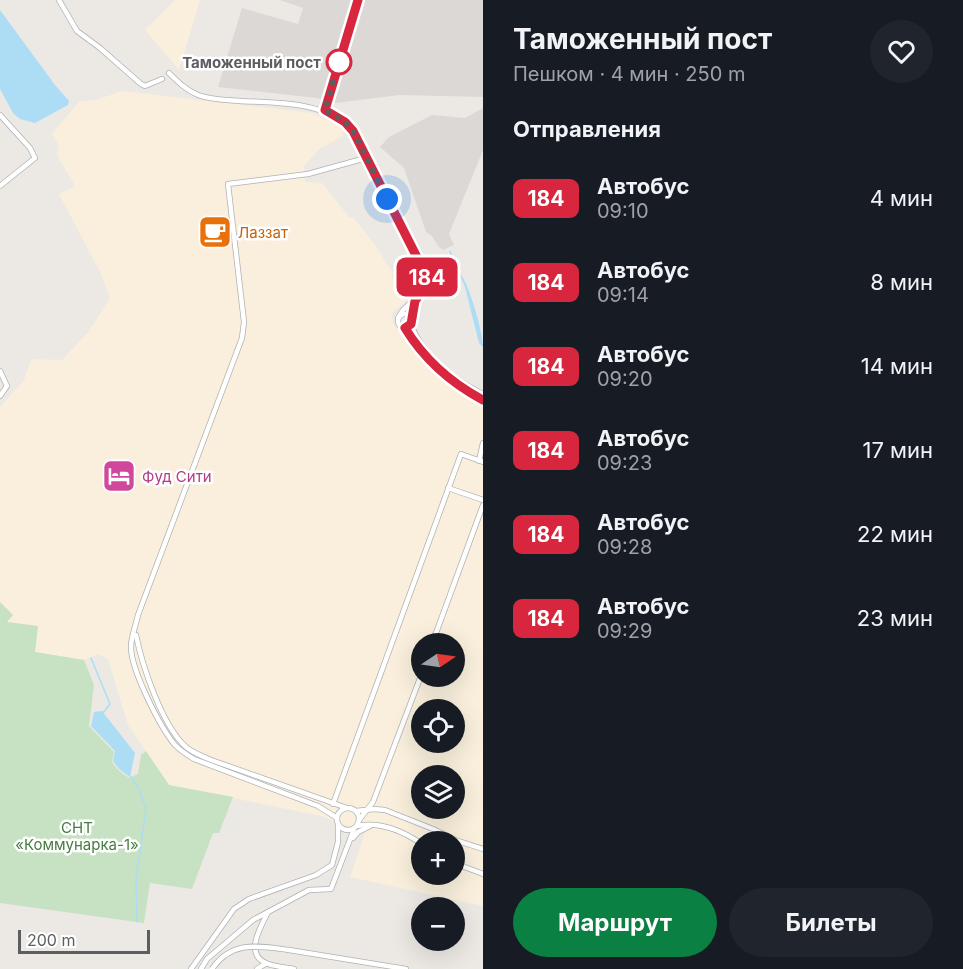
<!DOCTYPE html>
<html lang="ru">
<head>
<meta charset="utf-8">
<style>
  body { margin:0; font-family:Inter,sans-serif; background:#20242c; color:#f1f3f6; height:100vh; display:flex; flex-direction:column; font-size:22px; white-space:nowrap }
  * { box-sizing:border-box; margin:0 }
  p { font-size:20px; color:#9ea1a6 }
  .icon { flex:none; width:33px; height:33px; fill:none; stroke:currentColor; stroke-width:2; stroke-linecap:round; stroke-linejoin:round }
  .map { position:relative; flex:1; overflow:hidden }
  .sheet { display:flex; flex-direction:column; background:#171b24; width:480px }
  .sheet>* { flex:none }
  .badge { padding:0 12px; border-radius:9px; font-size:21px; line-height:39px }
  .needle { width:39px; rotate:77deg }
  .controls { position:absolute; left:411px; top:633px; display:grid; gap:12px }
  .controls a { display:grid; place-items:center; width:54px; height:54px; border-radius:50%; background:#171b24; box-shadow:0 6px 24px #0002; font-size:30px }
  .scale { position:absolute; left:18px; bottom:15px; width:132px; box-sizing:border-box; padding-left:6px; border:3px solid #5c5f62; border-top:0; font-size:16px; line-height:21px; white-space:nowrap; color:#5c5f62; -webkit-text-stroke:4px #fff; paint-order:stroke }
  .you { position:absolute; width:30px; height:30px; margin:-15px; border:4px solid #fff; border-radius:50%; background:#1a73e8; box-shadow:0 0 0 9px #1a73e833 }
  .map>.badge { position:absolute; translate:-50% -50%; box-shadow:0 0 0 3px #fff }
  h2 { padding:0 30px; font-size:22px; line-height:54px }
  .round { display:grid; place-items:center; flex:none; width:63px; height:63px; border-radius:32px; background:#20242c }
  .overview { display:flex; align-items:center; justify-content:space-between; height:102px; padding:0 30px }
  h1 { font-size:28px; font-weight:700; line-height:45px }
  .action { display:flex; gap:12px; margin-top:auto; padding:12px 30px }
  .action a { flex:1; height:69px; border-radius:36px; background:#0b8043; color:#fff; font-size:24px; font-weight:700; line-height:69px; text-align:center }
  .action a+a { background:#20242c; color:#f1f3f6 }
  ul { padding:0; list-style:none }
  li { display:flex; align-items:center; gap:18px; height:84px; padding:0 30px }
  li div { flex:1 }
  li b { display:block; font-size:22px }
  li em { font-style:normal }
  li .badge { min-width:66px; font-weight:700; text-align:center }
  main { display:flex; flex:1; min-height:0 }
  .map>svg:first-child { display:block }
</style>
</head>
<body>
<main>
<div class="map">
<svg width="483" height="969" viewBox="0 0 483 969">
  <rect width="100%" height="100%" fill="#ece9e4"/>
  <g fill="#f9efdc" fill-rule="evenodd">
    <polygon points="175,0 200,0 179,70 145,30"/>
    <path d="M 122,91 L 312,113 L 343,128 L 343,136 L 319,149 L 304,166 L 305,182 L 322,183 L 349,217 L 353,217 L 375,245 L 393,273 L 391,275 L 406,301 L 391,314 L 394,325 L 423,360 L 440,377 L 456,390 L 483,405 L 483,906 L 350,877 L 365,832 L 321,816 L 169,785 L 128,725 L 108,659 L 98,654 L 84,660 L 35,652 L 6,622 L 13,615 L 0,602 L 0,407 L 24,380 L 31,359 L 62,360 L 89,331 L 110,298 L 100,272 L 59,194 L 75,186 L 57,155 L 59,146 L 52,134 L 79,102 L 99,99 ZM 422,644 L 454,644 L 454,676 L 422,676 ZM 422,710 L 454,710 L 454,742 L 422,742 ZM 422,776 L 454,776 L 454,808 L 422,808 ZM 422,842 L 454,842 L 454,874 L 422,874 Z"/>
  </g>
  <g fill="#dbd8d6">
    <polygon points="280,0 483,0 483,97 400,95 335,103 316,98 218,87 242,8 298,24 303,8"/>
    <polygon points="483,108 483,150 449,234 454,245 443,250 438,246 432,236 426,232 404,168 380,147 389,137 432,115 465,118"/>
  </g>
  <polygon fill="#c7e1c3" points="0,602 13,615 7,622 38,626 35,652 84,660 94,685 89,726 114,752 112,762 118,770 129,778 138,774 141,755 146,751 169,785 233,797 219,833 213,833 192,889 150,883 144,923 0,903"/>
  <g fill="#acddf4">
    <polygon points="0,10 55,85 69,101 68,105 35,123 20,119 13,113 0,89"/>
    <path d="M 458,271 C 468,279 483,332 483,347 L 479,343 L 465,287 Z"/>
    <polygon points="102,711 135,753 130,777 119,769 113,761 115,751 91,726 94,712"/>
  </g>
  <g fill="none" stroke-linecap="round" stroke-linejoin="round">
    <g stroke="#acddf4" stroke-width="1.5">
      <polyline points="450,251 457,270"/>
      <polyline points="91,658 110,704 103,713"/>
      <polyline points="130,776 139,789 146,809 136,879 137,922"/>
    </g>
    <g stroke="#afb1b4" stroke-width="6">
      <g id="street">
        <polyline points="59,0 77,31 100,48 141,84 145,86 162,79"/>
        <path d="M 169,73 C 178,82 186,90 198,95 C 211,100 226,100 240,101 C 277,103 326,101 353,131 L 429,281 L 424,291 L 403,310 L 398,318"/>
        <polyline points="325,110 358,0"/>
        <polyline points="0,115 30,148 35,158 0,186"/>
        <circle cx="405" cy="321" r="7"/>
        <polyline points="412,319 415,301"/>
        <path d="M 411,325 C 424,357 452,379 483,394"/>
        <path d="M 405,328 C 424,359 451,383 483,400"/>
        <polyline points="0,371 7,386 0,396"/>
        <polyline points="479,461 483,443"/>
        <polyline points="448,488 483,500"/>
        <path d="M 136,635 C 142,665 162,726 186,747 C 193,753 202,756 211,760 L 347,808"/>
        <polyline points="432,644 483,505"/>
        <polyline points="333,804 461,454 483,462"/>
        <circle cx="348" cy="819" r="11"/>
        <polyline points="356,811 374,809 385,810 433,829 455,840 483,849"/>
        <path d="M 337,818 L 318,806 L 194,759 C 187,755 181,751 175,745 C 160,727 131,670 131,647 C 131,637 136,625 138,615 L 242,338 L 244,322 L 228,184 L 308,174 L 366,158"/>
        <polyline points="359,820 373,802 422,673"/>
        <path d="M 357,826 C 380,821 403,831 422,844"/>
        <polyline points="353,838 358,832 370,826"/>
        <polyline points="454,863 483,874"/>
        <path d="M 268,912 C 261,926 244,954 266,963 C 274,967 285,967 294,969"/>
        <polyline points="289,950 406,969"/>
        <polyline points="191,969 234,909 249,899 316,875 332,865 338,842 338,824"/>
        <polyline points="201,969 207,959 253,920 309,890 331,889 354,829"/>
        <polyline points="257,969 265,964"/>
      </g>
    </g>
    <use href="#street" stroke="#fff" stroke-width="4.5"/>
    <g stroke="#afb1b4" stroke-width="6" stroke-linecap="butt">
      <path id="street-bridge" d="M 212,969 C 232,940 258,946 289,950"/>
    </g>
    <use href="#street-bridge" stroke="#fff" stroke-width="4.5"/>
  </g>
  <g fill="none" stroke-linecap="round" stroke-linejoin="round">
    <g stroke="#fff" stroke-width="14">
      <path id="line" d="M 358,0 L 325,110 L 345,122 L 353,131 L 429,281 L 415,301 L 411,324 L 405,328 C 424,359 451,383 483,400"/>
    </g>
    <use href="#line" stroke="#d7263d" stroke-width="9"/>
    <polyline stroke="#5c5f62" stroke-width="6" stroke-dasharray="0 10.8" points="339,62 325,110 345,122 353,131 387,199"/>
  </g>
  <defs>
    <g id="cafe-square" transform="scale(1.725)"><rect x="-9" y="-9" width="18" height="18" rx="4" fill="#e8710a" stroke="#fff"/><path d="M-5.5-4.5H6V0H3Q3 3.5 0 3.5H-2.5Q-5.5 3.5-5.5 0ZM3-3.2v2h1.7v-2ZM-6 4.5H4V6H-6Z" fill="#fff"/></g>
    <g id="hotel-square" transform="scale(1.725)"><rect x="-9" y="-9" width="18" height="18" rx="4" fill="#d1479c" stroke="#fff"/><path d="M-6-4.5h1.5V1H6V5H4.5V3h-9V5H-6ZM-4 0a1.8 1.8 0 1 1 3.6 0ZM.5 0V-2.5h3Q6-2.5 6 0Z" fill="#fff"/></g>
  </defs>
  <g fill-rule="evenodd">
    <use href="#cafe-square" x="215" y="232"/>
    <use href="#hotel-square" x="119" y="476"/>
  </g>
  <circle fill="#fff" stroke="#d7263d" stroke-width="3" cx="339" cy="62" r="12"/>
  <g text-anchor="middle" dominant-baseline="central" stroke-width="5" stroke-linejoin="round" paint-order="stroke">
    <g font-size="15" font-weight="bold" fill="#5c5f62" stroke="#fff" text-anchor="end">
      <text x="321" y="62">Таможенный пост</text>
    </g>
    <g font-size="15" fill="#c56008" stroke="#fff" text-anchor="start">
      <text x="238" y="232">Лаззат</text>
    </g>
    <g font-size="15" fill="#b23c85" stroke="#fff" text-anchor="start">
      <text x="142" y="476">Фуд Сити</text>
    </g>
    <g font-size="15" fill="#447d3f" stroke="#fff">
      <text x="77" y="827">СНТ<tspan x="77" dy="17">«Коммунарка-1»</tspan></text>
    </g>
  </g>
</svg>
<div class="controls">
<a><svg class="needle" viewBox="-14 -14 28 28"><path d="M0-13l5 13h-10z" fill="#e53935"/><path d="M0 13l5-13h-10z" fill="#9ea1a6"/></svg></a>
<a><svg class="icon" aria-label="locate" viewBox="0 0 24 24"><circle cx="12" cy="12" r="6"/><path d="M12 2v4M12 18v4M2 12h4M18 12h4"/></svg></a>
<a><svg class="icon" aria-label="layers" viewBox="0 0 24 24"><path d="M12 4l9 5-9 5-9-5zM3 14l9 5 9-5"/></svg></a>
<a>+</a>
<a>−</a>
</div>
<div class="scale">200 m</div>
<div class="you" style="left:387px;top:199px"></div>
<b class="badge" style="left:427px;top:277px;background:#d7263d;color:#fff">184</b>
</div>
<section class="sheet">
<div class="overview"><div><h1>Таможенный пост</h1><p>Пешком · 4 мин · 250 m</p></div><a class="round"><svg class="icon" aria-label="heart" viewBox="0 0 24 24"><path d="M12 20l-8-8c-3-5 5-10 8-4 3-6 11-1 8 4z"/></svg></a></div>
<h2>Отправления</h2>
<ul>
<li><span class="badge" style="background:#d7263d;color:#fff">184</span><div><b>Автобус</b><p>09:10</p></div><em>4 мин</em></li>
<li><span class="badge" style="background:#d7263d;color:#fff">184</span><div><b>Автобус</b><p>09:14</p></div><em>8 мин</em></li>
<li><span class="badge" style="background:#d7263d;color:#fff">184</span><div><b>Автобус</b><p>09:20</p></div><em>14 мин</em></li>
<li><span class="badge" style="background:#d7263d;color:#fff">184</span><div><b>Автобус</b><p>09:23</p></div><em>17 мин</em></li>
<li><span class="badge" style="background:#d7263d;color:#fff">184</span><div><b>Автобус</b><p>09:28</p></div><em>22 мин</em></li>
<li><span class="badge" style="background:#d7263d;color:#fff">184</span><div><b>Автобус</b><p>09:29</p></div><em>23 мин</em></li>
</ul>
<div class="action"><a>Маршрут</a><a>Билеты</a></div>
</section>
</main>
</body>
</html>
